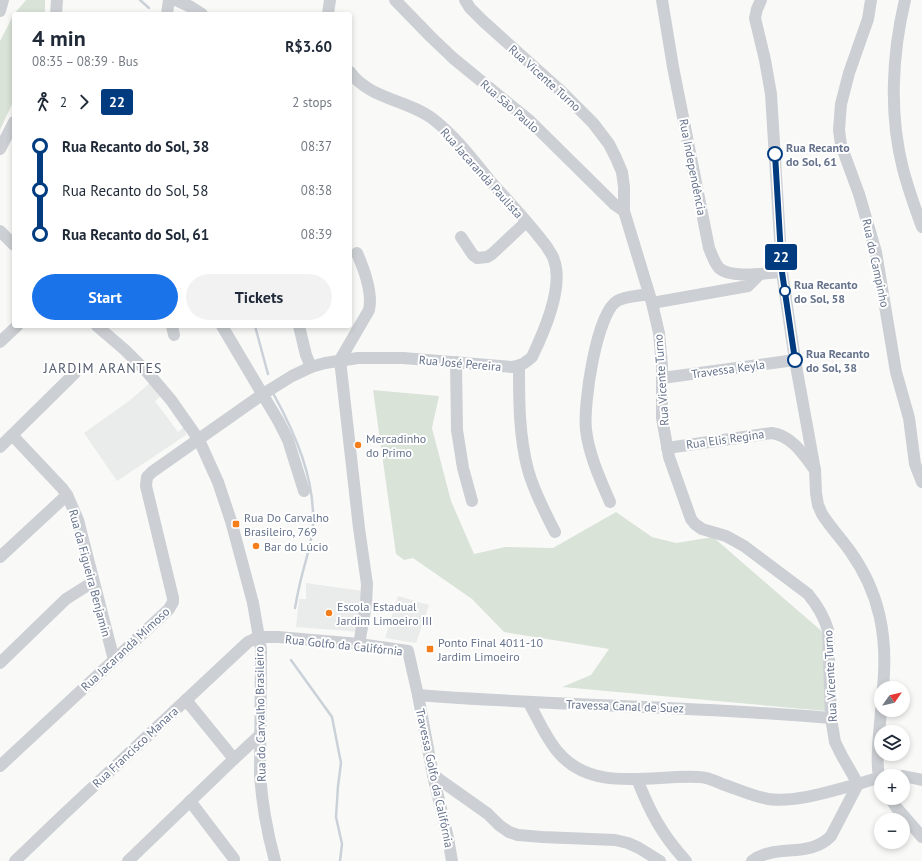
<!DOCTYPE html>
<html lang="en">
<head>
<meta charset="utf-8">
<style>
  body { margin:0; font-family:"PT Sans",sans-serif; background:#f2f2f3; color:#1f2937; height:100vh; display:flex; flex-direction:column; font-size:15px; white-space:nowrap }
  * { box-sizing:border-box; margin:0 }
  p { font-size:13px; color:#747a83 }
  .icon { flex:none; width:22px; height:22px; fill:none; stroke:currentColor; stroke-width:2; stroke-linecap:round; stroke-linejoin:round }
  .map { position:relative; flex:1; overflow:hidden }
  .side { position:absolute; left:12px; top:12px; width:340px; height:316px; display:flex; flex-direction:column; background:#fff; border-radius:4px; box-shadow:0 2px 6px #0003 }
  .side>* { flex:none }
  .badge { padding:0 8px; border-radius:3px; font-size:14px; line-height:26px }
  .needle { width:26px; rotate:56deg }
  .fabs { position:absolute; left:874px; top:681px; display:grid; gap:8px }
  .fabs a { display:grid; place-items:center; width:36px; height:36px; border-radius:50%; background:#fff; box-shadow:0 2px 6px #0003; font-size:20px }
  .map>.badge { position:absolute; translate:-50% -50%; box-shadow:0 0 0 2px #fff }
  .legs { display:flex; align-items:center; gap:6px; height:44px; padding:0 20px; font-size:13px }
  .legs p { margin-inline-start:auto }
  .summary { display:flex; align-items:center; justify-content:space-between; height:68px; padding:0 20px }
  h1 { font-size:22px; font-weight:600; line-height:30px }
  .button { display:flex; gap:8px; margin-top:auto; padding:8px 20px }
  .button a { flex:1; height:46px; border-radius:24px; background:#1a73e8; color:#fff; font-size:16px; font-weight:600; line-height:46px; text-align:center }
  .button a+a { background:#f2f2f3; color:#1f2937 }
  ul { padding:0 20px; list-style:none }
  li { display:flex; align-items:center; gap:14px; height:44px; font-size:15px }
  li i { display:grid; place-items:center; width:6px; height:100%; margin:0 5px; background:currentColor }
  li i::after { content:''; width:10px; height:10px; margin:-5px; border:3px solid; border-radius:50%; background:#fff }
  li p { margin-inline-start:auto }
  li:first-child i { background:linear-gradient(#0000 50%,currentColor 0) }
  li:last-child i { background:linear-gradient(currentColor 50%,#0000 0) }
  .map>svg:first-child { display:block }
</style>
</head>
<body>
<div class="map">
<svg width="922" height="861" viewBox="0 0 922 861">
  <rect width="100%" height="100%" fill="#f9faf8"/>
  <g fill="#eaebeb">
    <polygon points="150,383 160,397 155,401 178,432 184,427 186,435 117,481 84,433 129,401"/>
    <polygon points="306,583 363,591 360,632 296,627 299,599 306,599"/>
    <polygon points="398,596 429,605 416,643 385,638"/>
  </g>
  <g fill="#dae3d8">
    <polygon points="26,0 45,0 45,14 14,14"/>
    <polygon points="14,14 14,100 0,130 0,41"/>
    <polygon points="373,390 439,396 432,428 451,501 474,554 505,547 553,548 616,512 652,537 676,543 713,537 825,634 826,711 562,687 591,675 609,649 504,632 472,599 413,558 404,560 396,554"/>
  </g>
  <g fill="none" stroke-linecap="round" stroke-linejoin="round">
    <g stroke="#cad1d8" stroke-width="2.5">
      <polyline points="140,0 149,8"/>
      <polyline points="255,326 268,374"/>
      <path d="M 273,393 C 295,433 315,478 313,525 C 312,542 306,559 302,575 C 299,586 297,597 295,608"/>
      <polyline points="291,660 332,717 341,763 338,786 336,817 342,844 340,861"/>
    </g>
    <g stroke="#cccfd3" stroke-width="12">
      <polyline points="176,0 191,7 202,14"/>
      <polyline points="395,0 431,37 453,58 530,121 614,204 624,211"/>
      <path d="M 465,0 L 470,8 L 483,21 L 562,92 L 593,123 L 609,144 L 616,158 L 622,172 L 624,187 L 624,211 L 652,303 L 659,333 L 662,366 L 662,418 L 669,457 L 691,519 L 695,524 L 702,529 L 726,536 L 744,546 L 808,594 C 817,605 824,616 828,630 L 831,718 L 835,742 L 842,756 L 858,784"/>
      <path d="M 662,0 L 673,67 L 709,248 C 712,255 714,262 719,268 C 731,279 766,273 782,272"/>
      <path d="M 761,0 L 757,9 L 755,18 L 765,60 L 771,94 L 782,272 L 795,360 L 815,470 L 816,493 L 818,505 L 822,514 C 830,527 841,538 850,551 C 880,593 888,637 883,688"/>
      <polyline points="871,0 868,19 849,73 841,104 839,130 841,145 859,194 876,252 896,372 909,418 915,464 922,482"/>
      <path d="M 905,0 C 892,54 889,115 903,169 C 908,188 915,208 922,227"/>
      <polyline points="0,11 3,0"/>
      <polyline points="56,14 57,0"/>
      <polyline points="167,14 169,0"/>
      <polyline points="328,14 330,0"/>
      <polyline points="0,149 14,122"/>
      <polyline points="0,231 14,245"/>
      <polyline points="461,237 473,255 477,258 487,257 492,254 526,222"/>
      <polyline points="652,303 748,286 760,274"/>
      <path d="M 97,326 L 125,350 L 148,373 L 171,400 L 199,440 L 218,482 L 231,521 L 241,558 L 253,603 L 261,649 L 260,774 C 262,805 267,832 275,861"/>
      <polyline points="172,326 174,335"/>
      <polyline points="222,326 279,422 288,440 304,491"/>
      <polyline points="299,326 306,355 311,367"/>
      <polyline points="0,342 17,326"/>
      <polyline points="340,360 359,528 367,584 366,605 359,644"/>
      <path d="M 340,360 L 369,310 C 373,293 364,269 357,253"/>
      <polyline points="456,362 457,430 463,468 472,501"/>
      <path d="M 519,367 C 519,401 519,436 528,470 C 534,492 545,512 555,532"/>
      <polyline points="662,378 795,360"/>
      <polyline points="12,435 62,488 67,495 78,520 114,660"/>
      <polyline points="0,447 75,373"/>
      <path d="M 667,448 L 772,433 C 792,436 803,454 815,470"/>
      <path d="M 610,502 C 600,479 589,455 586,430 C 583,406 596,314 617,301 C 625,296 639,296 649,294"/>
      <polyline points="0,557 67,495"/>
      <polyline points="0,663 66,599 93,582"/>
      <path d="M 418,695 C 556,706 694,706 831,718"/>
      <polyline points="186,700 234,759"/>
      <path d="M 529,703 C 538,719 546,738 558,752 C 593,794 653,774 699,777 C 707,777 715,781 722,784 C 737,789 753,796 768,799 C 796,803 831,791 858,784 C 865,782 873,779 881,777"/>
      <path d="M 0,766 L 169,609 L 173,602 L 173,598 L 146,486 L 147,477 L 152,472 L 263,394 L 292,376 L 311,367 L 325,363 L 358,358 L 403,358 L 512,367 C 521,366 525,363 532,357 C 544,332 564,287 554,260 C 553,255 549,251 547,247 C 530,224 510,203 491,182 C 473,160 456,137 433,119 C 409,100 369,99 350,72"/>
      <polyline points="433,775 488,814 499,825 509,832 518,835 542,837 615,840 628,843 639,848 660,861"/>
      <polyline points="903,776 922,780"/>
      <path d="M 637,779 C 650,812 662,835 686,861"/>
      <path d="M 881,784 C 874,766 880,730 881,710"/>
      <polyline points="890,798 896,807 922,837"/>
      <polyline points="190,801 234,859"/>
      <polyline points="15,861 63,815 248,642 259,637 278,637 359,644 408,651 418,695 433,775 448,838 452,861"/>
      <polyline points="128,861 234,759 260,735"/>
      <path d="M 752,861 C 775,843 809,859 831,836 L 858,784"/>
    </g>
  </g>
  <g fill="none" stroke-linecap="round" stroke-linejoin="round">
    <g stroke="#fff" stroke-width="9">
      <polyline id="line-1" points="775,154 782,272 795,360"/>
    </g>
    <use href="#line-1" stroke="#003b80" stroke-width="6"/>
  </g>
  <g fill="#fff" stroke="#003b80" stroke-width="2">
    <circle cx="775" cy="154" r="7"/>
    <circle cx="785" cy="291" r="5"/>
    <circle cx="795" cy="360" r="7"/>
  </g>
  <g fill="#f67d1b" stroke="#fff" stroke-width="1.5">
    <circle cx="358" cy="445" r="4"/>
    <rect x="232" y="520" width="8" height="8" rx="2"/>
    <circle cx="256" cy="546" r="4"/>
    <circle cx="329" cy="613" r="4"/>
    <rect x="426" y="645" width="8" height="8" rx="2"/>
  </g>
  <g text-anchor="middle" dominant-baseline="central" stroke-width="4" stroke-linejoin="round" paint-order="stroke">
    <g font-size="12" fill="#66738c" stroke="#fff">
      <text transform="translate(545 78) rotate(42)">Rua Vicente Turno</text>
      <text transform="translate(510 106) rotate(41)">Rua São Paulo</text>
      <text transform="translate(693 167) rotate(79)">Rua Independência</text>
      <text transform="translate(482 173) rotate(48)">Rua Jacarandá Paulista</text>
      <text transform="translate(876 263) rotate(78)">Rua do Campinho</text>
      <text transform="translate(460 363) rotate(5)">Rua José Pereira</text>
      <text transform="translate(728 369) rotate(-8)">Travessa Keyla</text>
      <text transform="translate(661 380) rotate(-94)">Rua Vicente Turno</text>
      <text transform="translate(725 439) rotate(-8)">Rua Elis Regina</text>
      <text transform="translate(90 573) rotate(75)">Rua da Figueira Benjamin</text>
      <text transform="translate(344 645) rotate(6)">Rua Golfo da Califórnia</text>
      <text transform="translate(125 649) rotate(-43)">Rua Jacarandá Mimoso</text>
      <text transform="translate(830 676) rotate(-93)">Rua Vicente Turno</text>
      <text transform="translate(625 706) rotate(2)">Travessa Canal de Suez</text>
      <text transform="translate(260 714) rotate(-91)">Rua do Carvalho Brasileiro</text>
      <text transform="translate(135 747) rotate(-43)">Rua Francisco Manara</text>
      <text transform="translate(435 778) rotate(78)">Travessa Golfo da Califórnia</text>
    </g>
    <g font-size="12" font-weight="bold" fill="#66738c" stroke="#fff" text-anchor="start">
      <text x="786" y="147">Rua Recanto<tspan x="786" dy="14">do Sol, 61</tspan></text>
      <text x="794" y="284">Rua Recanto<tspan x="794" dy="14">do Sol, 58</tspan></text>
      <text x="806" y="353">Rua Recanto<tspan x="806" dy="14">do Sol, 38</tspan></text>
    </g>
    <g font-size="12" fill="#66738c" stroke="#fff" text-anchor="start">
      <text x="366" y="438">Mercadinho<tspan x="366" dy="14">do Primo</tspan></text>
      <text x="244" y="517">Rua Do Carvalho<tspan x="244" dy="14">Brasileiro, 769</tspan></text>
      <text x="264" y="546">Bar do Lúcio</text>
      <text x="337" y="606">Escola Estadual<tspan x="337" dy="14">Jardim Limoeiro III</tspan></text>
      <text x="438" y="642">Ponto Final 4011-10<tspan x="438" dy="14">Jardim Limoeiro</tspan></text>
    </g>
    <g font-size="14" letter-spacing="1" fill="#555e70" stroke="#fff">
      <text x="103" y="368">JARDIM ARANTES</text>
    </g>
  </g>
</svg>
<div class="fabs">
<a><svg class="needle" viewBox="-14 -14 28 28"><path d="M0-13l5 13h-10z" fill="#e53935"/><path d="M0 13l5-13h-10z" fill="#747a83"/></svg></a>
<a><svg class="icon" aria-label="layers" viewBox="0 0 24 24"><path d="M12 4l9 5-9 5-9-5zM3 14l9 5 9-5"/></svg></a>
<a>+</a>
<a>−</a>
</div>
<b class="badge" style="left:781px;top:257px;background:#003b80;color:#fff">22</b>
<section class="side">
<div class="summary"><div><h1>4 min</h1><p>08:35 – 08:39 · Bus</p></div><b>R$3.60</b></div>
<div class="legs"><svg class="icon" aria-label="walk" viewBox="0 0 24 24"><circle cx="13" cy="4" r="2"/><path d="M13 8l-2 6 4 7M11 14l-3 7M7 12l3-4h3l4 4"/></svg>2<svg class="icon" aria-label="forward" viewBox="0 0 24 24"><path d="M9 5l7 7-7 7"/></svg><b class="badge" style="background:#003b80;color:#fff">22</b><p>2 stops</p></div>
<ul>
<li><i style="color:#003b80"></i><b>Rua Recanto do Sol, 38</b><p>08:37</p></li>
<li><i style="color:#003b80"></i><span>Rua Recanto do Sol, 58</span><p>08:38</p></li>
<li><i style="color:#003b80"></i><b>Rua Recanto do Sol, 61</b><p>08:39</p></li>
</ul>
<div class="button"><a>Start</a><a>Tickets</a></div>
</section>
</div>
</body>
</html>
